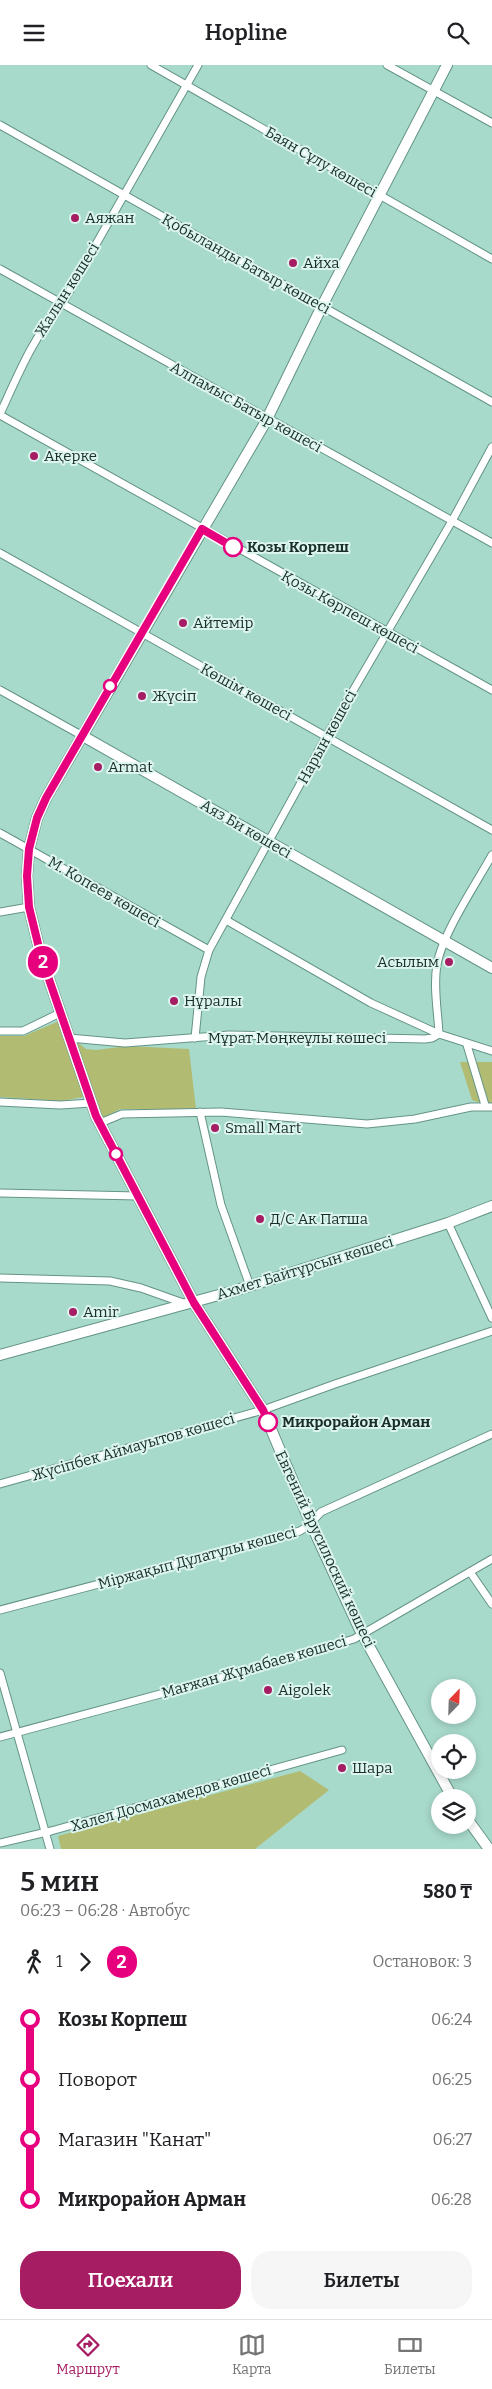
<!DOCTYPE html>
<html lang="ru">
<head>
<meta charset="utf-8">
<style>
  body { margin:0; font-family:Bitter,serif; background:#f6f6f6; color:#202124; height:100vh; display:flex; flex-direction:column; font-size:19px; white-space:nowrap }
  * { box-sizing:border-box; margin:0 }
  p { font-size:16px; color:#757577 }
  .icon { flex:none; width:28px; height:28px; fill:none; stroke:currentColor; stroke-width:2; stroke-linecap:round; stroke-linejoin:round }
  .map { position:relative; height:1784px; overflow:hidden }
  .details { display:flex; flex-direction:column; background:#fff; flex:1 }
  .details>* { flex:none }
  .badge { padding:0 10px; border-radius:16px; font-size:18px; line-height:32px }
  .needle { width:32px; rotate:23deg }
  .controls { position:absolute; left:431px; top:1614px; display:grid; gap:10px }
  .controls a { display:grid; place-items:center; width:45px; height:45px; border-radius:50%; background:#fff; box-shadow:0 2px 8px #0003; font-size:25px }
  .map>.badge { position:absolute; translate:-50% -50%; box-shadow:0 0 0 2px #fff }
  .legs { display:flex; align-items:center; gap:8px; height:55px; padding:0 20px; font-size:16px }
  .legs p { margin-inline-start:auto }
  .headline { display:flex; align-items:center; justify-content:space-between; height:85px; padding:0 20px }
  h1 { font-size:28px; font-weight:600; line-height:38px }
  .action { display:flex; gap:10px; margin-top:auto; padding:10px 20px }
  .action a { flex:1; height:58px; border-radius:20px; background:#a71d63; color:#fff; font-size:20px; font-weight:600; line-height:58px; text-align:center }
  .action a+a { background:#f6f6f6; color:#202124 }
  ul { padding:0 20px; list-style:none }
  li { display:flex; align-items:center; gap:18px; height:60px; font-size:19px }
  li i { display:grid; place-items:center; width:8px; height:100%; margin:0 6px; background:currentColor }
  li i::after { content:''; width:12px; height:12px; margin:-6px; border:4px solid; border-radius:50%; background:#fff }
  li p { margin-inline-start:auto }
  li:first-child i { background:linear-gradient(#0000 50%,currentColor 0) }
  li:last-child i { background:linear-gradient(currentColor 50%,#0000 0) }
  header { display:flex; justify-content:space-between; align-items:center; height:65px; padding:0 20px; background:#fff; font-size:22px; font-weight:600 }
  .tabs { display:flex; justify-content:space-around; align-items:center; height:70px; border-top:1px solid #e0e0e0; background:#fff; font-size:14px; color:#757577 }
  .tabs a { display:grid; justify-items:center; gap:2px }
  .tabs .active { color:#a71d63 }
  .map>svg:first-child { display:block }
</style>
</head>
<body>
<header><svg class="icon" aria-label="menu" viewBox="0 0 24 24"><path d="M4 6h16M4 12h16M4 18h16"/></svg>Hopline<svg class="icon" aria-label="search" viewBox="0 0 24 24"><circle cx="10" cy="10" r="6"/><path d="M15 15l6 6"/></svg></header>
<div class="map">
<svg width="492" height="1784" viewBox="0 0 492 1784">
  <rect width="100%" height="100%" fill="#a8dacc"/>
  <g fill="#b1bc72">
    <polygon points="59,956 84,1032 61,1036 0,1032 0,971 24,971"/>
    <polygon points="76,976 86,984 96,985 127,981 189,984 196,1044 120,1044 103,1053"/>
    <polygon points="460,997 492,997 492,1042 472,1035"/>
    <polygon points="300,1706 329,1725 255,1784 61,1784 58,1771"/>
  </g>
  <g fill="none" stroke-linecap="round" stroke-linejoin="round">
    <g stroke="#649487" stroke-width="9">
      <g id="street">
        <polyline points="151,0 492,194"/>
        <polyline points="387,0 492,58"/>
        <polyline points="0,60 492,337"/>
        <polyline points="0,204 492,478"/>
        <path d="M 0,349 C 18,310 33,272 62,239 L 198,0"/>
        <polyline points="0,350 492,625"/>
        <polyline points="0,488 492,765"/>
        <polyline points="0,625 81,670"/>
        <polyline points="0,768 209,885"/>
        <polyline points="0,847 29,842"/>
        <path d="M 226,855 L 371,938 L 439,969 C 438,947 433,921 437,900 C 442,869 476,819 492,790"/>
        <polyline points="0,966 23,966 60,948"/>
        <polyline points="69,973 125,978 229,970 425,974 432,973 439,969 492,986"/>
        <polyline points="195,973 201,912 209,885 326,672 452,456 492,382"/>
        <polyline points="467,980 485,1040"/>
        <polyline points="0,1037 60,1040 92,1038"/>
        <polyline points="200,1047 221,1140 250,1221"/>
        <polyline points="100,1058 122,1049 221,1047 367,1059 415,1054 471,1042 492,1042"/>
        <polyline points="0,1128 138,1131"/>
        <polyline points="448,1158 492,1253"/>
        <polyline points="0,1213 110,1216 141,1223 186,1239"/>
        <polyline points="0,1419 263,1345 335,1319 492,1266"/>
        <polyline points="470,1507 492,1539"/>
        <polyline points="0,1545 300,1466 308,1461 321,1447 492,1369"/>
        <polyline points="0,1608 50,1784"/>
        <polyline points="0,1672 246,1606 354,1574 492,1494"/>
        <polyline points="0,1778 51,1766 342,1685"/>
      </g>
    </g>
    <g stroke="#649487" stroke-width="12">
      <g id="secondary">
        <polyline points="447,0 322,241 265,358 46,733 37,753 29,784 27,811 29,842 41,891 96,1051 194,1238 263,1345 311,1459 359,1563 452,1732"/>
        <polyline points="81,670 492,903"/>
        <polyline points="0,1290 237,1225 448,1158 492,1141"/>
        <polyline points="468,1755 489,1784"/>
      </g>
    </g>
    <use href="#street" stroke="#fff" stroke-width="7"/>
    <use href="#secondary" stroke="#fff" stroke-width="10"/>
  </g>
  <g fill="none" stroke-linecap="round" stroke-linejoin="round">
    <g stroke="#fff" stroke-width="11">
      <polyline id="line-1" points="233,482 202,464 46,733 37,753 29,784 27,811 29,842 41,891 96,1051 194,1238 263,1345 268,1357"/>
    </g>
    <use href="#line-1" stroke="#e6007e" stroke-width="8"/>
  </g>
  <g fill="#a71d63" stroke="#dcf5ee" stroke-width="2">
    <circle cx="75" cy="153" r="5"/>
    <circle cx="293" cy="198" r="5"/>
    <circle cx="34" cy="391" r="5"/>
    <circle cx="183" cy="558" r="5"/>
    <circle cx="142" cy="631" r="5"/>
    <circle cx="98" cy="702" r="5"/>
    <circle cx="449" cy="897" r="5"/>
    <circle cx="174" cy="936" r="5"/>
    <circle cx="215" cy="1063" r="5"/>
    <circle cx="260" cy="1154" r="5"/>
    <circle cx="73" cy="1247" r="5"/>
    <circle cx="268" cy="1625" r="5"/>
    <circle cx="342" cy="1703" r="5"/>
  </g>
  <g fill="#fff" stroke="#e6007e" stroke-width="2.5">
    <circle cx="233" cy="482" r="9"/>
    <circle cx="110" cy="621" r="6"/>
    <circle cx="116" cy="1089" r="6"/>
    <circle cx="268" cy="1357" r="9"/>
  </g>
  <g text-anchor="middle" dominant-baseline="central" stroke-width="4" stroke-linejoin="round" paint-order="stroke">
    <g font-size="15" fill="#1a2e29" stroke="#dcf5ee">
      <text transform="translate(321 97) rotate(30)">Баян Сұлу көшесі</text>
      <text transform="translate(246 199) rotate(29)">Қобыланды Батыр көшесі</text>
      <text transform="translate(67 225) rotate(-58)">Жалын көшесі</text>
      <text transform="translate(246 342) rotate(29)">Алпамыс Батыр көшесі</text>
      <text transform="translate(350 547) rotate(29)">Қозы Көрпеш көшесі</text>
      <text transform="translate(246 627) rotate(29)">Көшім көшесі</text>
      <text transform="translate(327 672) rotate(-61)">Нарын көшесі</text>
      <text transform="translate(246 764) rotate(30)">Аяз Би көшесі</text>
      <text transform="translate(104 827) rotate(30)">М. Копеев көшесі</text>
      <text x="297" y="973">Мұрат Мөңкеұлы көшесі</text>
      <text transform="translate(305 1203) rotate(-17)">Ахмет Байтұрсын көшесі</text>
      <text transform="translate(133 1382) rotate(-16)">Жүсіпбек Аймауытов көшесі</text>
      <text transform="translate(325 1484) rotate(65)">Евгений Брусилоский көшесі</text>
      <text transform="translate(197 1493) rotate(-15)">Міржақып Дұлатұлы көшесі</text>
      <text transform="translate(254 1602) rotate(-16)">Мағжан Жұмабаев көшесі</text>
      <text transform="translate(171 1733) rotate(-16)">Халел Досмахамедов көшесі</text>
    </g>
    <g font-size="15" fill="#1a2e29" stroke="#dcf5ee" text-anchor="start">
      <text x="85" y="153">Аяжан</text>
      <text x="303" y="198">Айха</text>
      <text x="44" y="391">Ақерке</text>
      <text x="193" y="558">Айтемір</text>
      <text x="152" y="631">Жүсіп</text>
      <text x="108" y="702">Armat</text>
      <text x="439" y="897" text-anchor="end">Асылым</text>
      <text x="184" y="936">Нұралы</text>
      <text x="225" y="1063">Small Mart</text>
      <text x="270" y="1154">Д/С Ак Патша</text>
      <text x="83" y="1247">Amir</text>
      <text x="278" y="1625">Aigolek</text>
      <text x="352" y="1703">Шара</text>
    </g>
    <g font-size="15" font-weight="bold" fill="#1a2e29" stroke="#dcf5ee" text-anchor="start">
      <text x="247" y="482">Козы Корпеш</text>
      <text x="282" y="1357">Микрорайон Арман</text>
    </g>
  </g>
</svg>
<div class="controls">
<a><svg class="needle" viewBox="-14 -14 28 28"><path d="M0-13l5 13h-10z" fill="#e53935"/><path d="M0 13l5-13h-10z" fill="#757577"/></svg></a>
<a><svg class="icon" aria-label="locate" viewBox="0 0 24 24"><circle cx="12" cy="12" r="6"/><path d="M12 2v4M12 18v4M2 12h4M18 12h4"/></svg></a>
<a><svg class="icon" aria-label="layers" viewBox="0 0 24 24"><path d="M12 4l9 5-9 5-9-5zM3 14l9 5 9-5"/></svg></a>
</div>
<b class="badge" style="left:43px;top:897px;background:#e6007e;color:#fff">2</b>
</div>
<section class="details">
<div class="headline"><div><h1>5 мин</h1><p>06:23 – 06:28 · Автобус</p></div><b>580 ₸</b></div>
<div class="legs"><svg class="icon" aria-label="walk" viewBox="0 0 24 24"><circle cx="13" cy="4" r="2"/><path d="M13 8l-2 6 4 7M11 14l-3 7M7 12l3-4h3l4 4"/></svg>1<svg class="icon" aria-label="forward" viewBox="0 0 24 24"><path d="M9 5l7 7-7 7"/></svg><b class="badge" style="background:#e6007e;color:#fff">2</b><p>Остановок: 3</p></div>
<ul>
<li><i style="color:#e6007e"></i><b>Козы Корпеш</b><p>06:24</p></li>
<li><i style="color:#e6007e"></i><span>Поворот</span><p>06:25</p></li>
<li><i style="color:#e6007e"></i><span>Магазин &quot;Канат&quot;</span><p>06:27</p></li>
<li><i style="color:#e6007e"></i><b>Микрорайон Арман</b><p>06:28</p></li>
</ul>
<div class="action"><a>Поехали</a><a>Билеты</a></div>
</section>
<nav class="tabs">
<a class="active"><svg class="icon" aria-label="directions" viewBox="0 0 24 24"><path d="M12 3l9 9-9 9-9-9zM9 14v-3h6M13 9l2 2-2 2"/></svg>Маршрут</a>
<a><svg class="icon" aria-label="map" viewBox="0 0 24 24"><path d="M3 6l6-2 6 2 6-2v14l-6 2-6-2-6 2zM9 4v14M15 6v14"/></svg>Карта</a>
<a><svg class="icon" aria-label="tickets" viewBox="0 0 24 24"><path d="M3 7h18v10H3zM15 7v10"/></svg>Билеты</a>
</nav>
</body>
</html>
